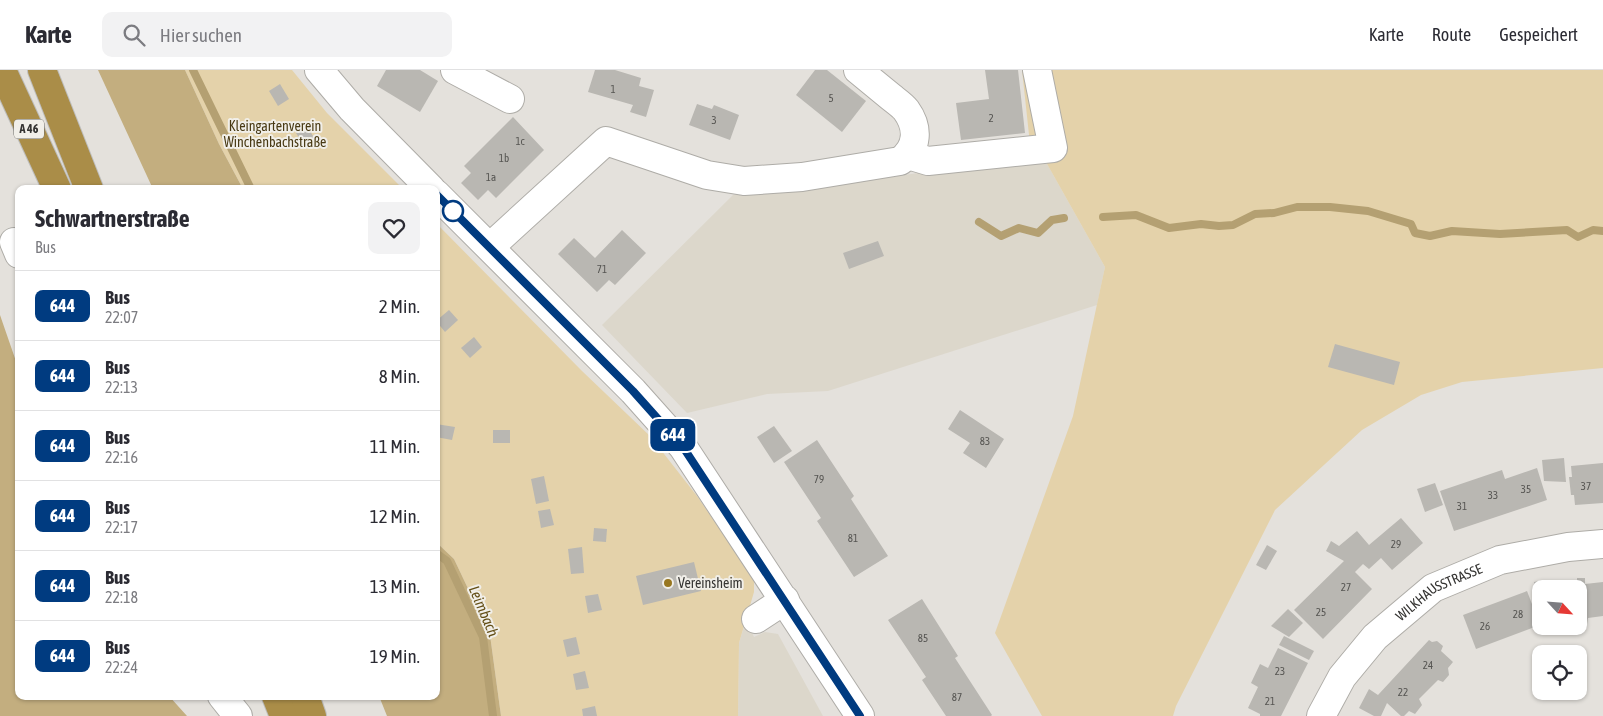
<!DOCTYPE html>
<html lang="de">
<head>
<meta charset="utf-8">
<style>
  body { margin:0; font-family:"Asap Condensed",sans-serif; background:#f2f2f3; color:#2b2b33; height:100vh; display:flex; flex-direction:column; font-size:19px; white-space:nowrap }
  * { box-sizing:border-box; margin:0 }
  p { font-size:16px; color:#7c7c81 }
  .icon { flex:none; width:28px; height:28px; fill:none; stroke:currentColor; stroke-width:2; stroke-linecap:round; stroke-linejoin:round }
  .map { position:relative; flex:1; overflow:hidden }
  .details { position:absolute; left:15px; top:115px; width:425px; height:515px; display:flex; flex-direction:column; background:#fff; border-radius:10px; box-shadow:0 1px 4px #0004 }
  .details>* { flex:none }
  .badge { padding:0 10px; border-radius:8px; font-size:18px; line-height:32px }
  .needle { width:32px; rotate:116deg }
  .fabs { position:absolute; left:1532px; top:510px; display:grid; gap:10px }
  .fabs a { display:grid; place-items:center; width:55px; height:55px; border-radius:10px; background:#fff; box-shadow:0 1px 4px #0004; font-size:25px }
  .map>.badge { position:absolute; translate:-50% -50%; box-shadow:0 0 0 2px #fff }
  .round { display:grid; place-items:center; flex:none; width:52px; height:52px; border-radius:10px; background:#f2f2f3 }
  .head { display:flex; align-items:center; justify-content:space-between; height:85px; padding:0 20px }
  h1 { font-size:24px; font-weight:700; line-height:38px }
  ul { padding:0; list-style:none }
  li { display:flex; align-items:center; gap:15px; height:70px; padding:0 20px; border-top:1px solid #e1e1e2 }
  li div { flex:1 }
  li b { display:block; font-size:19px }
  li em { font-style:normal }
  li .badge { min-width:55px; font-weight:700; text-align:center }
  header { display:flex; align-items:center; gap:30px; box-sizing:border-box; height:70px; padding:0 25px; background:#fff; border-bottom:1px solid #e1e1e2 }
  header strong { font-size:24px }
  nav { display:flex; gap:28px; margin-inline-start:auto; font-size:18px }
  .search { width:350px; height:45px; background:#f2f2f3; display:flex; align-items:center; gap:12px; box-sizing:border-box; padding:0 18px; border-radius:10px; color:#7c7c81; font-size:19px }
  .map>svg:first-child { display:block }
</style>
</head>
<body>
<header>
<strong>Karte</strong>
<div class="search"><svg class="icon" aria-label="search" viewBox="0 0 24 24"><circle cx="10" cy="10" r="6"/><path d="M15 15l6 6"/></svg>Hier suchen</div>
<nav><a>Karte</a><a>Route</a><a>Gespeichert</a></nav>
</header>
<div class="map">
<svg width="1603" height="646" viewBox="0 0 1603 646">
  <rect width="100%" height="100%" fill="#e4e1dc"/>
  <g fill="#dcd7cb">
    <polygon points="1042,85 1105,197 1097,235 828,321 767,324 687,343 602,255 733,125 870,110"/>
    <polygon points="746,550 754,567 765,562 778,564 823,646 738,646 739,573"/>
  </g>
  <g fill="#e4d2aa">
    <polygon points="185,0 292,0 327,43 403,119 243,119 219,74"/>
    <polygon points="1022,0 1603,0 1603,298 1462,312 1421,325 1362,360 1275,440 1176,636 1173,646 1042,646 995,563 1073,346 1105,197 1042,85 1030,74"/>
    <polygon points="436,153 582,301 650,366 697,426 754,509 754,522 739,573 738,646 501,646 490,565 454,489 436,472"/>
  </g>
  <g fill="#c3ae7f">
    <polygon points="98,0 185,0 219,74 243,119 153,119"/>
    <polygon points="0,245 19,300 19,626 169,626 187,646 0,646"/>
    <polygon points="436,472 454,489 490,565 501,646 387,646 379,626 436,626"/>
  </g>
  <g fill="none" stroke-linecap="round" stroke-linejoin="round">
    <g stroke="#b4a072" stroke-width="8">
      <polyline points="193,0 251,119"/>
      <polyline points="1103,147 1136,145 1169,158 1201,154 1219,156 1233,155 1255,144 1274,143 1297,137 1330,137 1368,141 1411,154 1415,163 1430,166 1452,161 1500,164 1567,160 1578,167 1593,160 1603,161"/>
      <polyline points="979,152 1001,166 1019,158 1038,163 1052,150 1064,148"/>
      <polyline points="436,483 447,491 483,567 493,646"/>
    </g>
  </g>
  <g fill="#b9b7b2">
    <polygon points="386,0 420,0 438,11 420,42 377,16"/>
    <polygon points="595,0 615,0 641,8 639,16 654,20 646,47 630,42 633,35 588,22"/>
    <polygon points="815,0 827,0 866,31 842,62 796,25"/>
    <polygon points="985,0 1018,0 1025,63 961,70 956,33 989,29"/>
    <polygon points="280,14 289,29 278,36 269,21"/>
    <polygon points="697,34 712,39 714,35 739,45 730,70 689,55"/>
    <polygon points="513,47 544,80 496,128 488,120 478,130 461,113 471,103 464,96"/>
    <polygon points="307,56 316,71 305,78 296,63"/>
    <polygon points="622,160 646,183 615,215 609,210 597,222 558,184 574,168 595,188"/>
    <polygon points="878,171 884,186 849,199 843,183"/>
    <polygon points="449,240 458,250 445,262 436,251"/>
    <polygon points="474,267 482,277 470,288 461,278"/>
    <polygon points="1335,274 1400,292 1394,315 1328,297"/>
    <polygon points="960,340 1004,369 986,398 963,383 970,373 948,359"/>
    <polygon points="436,354 455,357 452,370 436,367"/>
    <polygon points="774,356 792,381 774,393 757,367"/>
    <rect x="493" y="360" width="17" height="13"/>
    <polygon points="817,370 854,426 851,429 888,486 854,507 817,451 821,448 784,392"/>
    <polygon points="1564,388 1566,412 1544,411 1542,390"/>
    <polygon points="1603,393 1603,433 1575,435 1574,425 1571,425 1569,407 1572,407 1571,396"/>
    <polygon points="1537,398 1547,430 1454,461 1440,421 1502,400 1505,409"/>
    <polygon points="544,406 549,431 536,434 531,409"/>
    <polygon points="1435,413 1443,435 1425,442 1417,419"/>
    <polygon points="550,439 554,455 541,458 538,441"/>
    <polygon points="1401,448 1423,473 1392,500 1381,488 1369,499 1363,494 1355,502 1372,519 1323,569 1294,540 1344,491 1326,481 1331,471 1339,476 1357,461 1369,475"/>
    <polygon points="594,458 607,459 606,472 593,471"/>
    <polygon points="1267,475 1277,481 1266,500 1256,495"/>
    <polygon points="582,477 584,503 571,504 568,479"/>
    <polygon points="694,492 701,521 643,535 636,506"/>
    <polygon points="1577,508 1585,508 1585,514 1603,512 1603,546 1588,548 1587,554 1579,554 1579,519 1561,519 1561,516 1577,515"/>
    <polygon points="1545,510 1546,519 1541,519 1541,533 1538,533 1534,512"/>
    <polygon points="1527,521 1540,555 1476,579 1463,545"/>
    <polygon points="598,524 602,540 588,543 585,526"/>
    <polygon points="922,529 958,586 955,588 992,645 991,646 946,646 922,610 926,607 888,550"/>
    <polygon points="1288,539 1303,553 1289,567 1271,556"/>
    <polygon points="1284,566 1314,581 1309,590 1279,575"/>
    <polygon points="576,567 580,584 567,587 563,570"/>
    <polygon points="1429,570 1432,572 1437,571 1443,576 1441,581 1453,592 1448,598 1449,605 1443,612 1438,610 1419,629 1422,635 1415,644 1409,641 1404,646 1401,646 1387,633 1381,646 1374,646 1359,638 1369,619 1378,625"/>
    <polygon points="1278,578 1308,593 1281,646 1260,646 1260,644 1248,638 1258,617 1251,613 1260,594 1268,598"/>
    <polygon points="585,601 589,618 576,620 573,604"/>
    <polygon points="595,636 597,646 583,646 582,639"/>
  </g>
  <g fill="none" stroke-linecap="round" stroke-linejoin="round">
    <g stroke="#aeaca7" stroke-width="30">
      <g id="minor">
        <polyline points="319,0 352,39 431,119"/>
        <polyline points="455,0 510,29"/>
        <polyline points="908,85 928,91 1053,78 1037,0"/>
        <polyline points="436,124 633,321 683,377 860,646"/>
        <polyline points="14,172 19,184"/>
        <path d="M 490,177 L 606,71 L 707,105 L 744,111 L 802,107 L 900,91 C 918,78 919,58 906,40 C 902,35 896,31 891,27 C 880,18 869,9 858,0"/>
        <polyline points="756,549 785,530"/>
        <polyline points="222,626 238,646"/>
        <path id="s1" d="M 1321,646 L 1342,607 L 1375,567 L 1433,518 L 1500,490 L 1568,477 L 1603,474"/>
      </g>
    </g>
    <g stroke="#bebebd" stroke-width="30">
      <g id="highway">
        <polyline points="2,0 57,119"/>
        <polyline points="42,0 89,119"/>
        <polyline points="276,626 284,646"/>
        <polyline points="305,626 312,646"/>
      </g>
    </g>
    <use href="#minor" stroke="#fff" stroke-width="28"/>
    <use href="#highway" stroke="#aa8d48" stroke-width="28"/>
  </g>
  <g fill="none" stroke-linecap="round" stroke-linejoin="round">
    <g stroke="#fff" stroke-width="11">
      <polyline id="line" points="436,124 633,321 683,377 860,646"/>
    </g>
    <use href="#line" stroke="#003b80" stroke-width="8"/>
  </g>
  <circle fill="#fff" stroke="#003b80" stroke-width="2.5" cx="453" cy="141" r="10"/>
  <circle fill="#987720" stroke="#f1efe9" stroke-width="2" cx="668" cy="513" r="5"/>
  <g text-anchor="middle" dominant-baseline="central" stroke-width="4" stroke-linejoin="round" paint-order="stroke">
    <g font-size="11" fill="#565552">
      <text x="613" y="19">1</text>
      <text x="831" y="28">5</text>
      <text x="991" y="48">2</text>
      <text x="714" y="50">3</text>
      <text x="520" y="71">1c</text>
      <text x="504" y="88">1b</text>
      <text x="491" y="107">1a</text>
      <text x="602" y="199">71</text>
      <text x="985" y="371">83</text>
      <text x="819" y="409">79</text>
      <text x="1586" y="416">37</text>
      <text x="1526" y="419">35</text>
      <text x="1493" y="425">33</text>
      <text x="1462" y="436">31</text>
      <text x="853" y="468">81</text>
      <text x="1396" y="474">29</text>
      <text x="1346" y="517">27</text>
      <text x="1321" y="542">25</text>
      <text x="1518" y="544">28</text>
      <text x="1485" y="556">26</text>
      <text x="923" y="568">85</text>
      <text x="1428" y="595">24</text>
      <text x="1280" y="601">23</text>
      <text x="1403" y="622">22</text>
      <text x="957" y="627">87</text>
      <text x="1270" y="631">21</text>
    </g>
    <rect fill="#f1efe9" stroke="#6d6c69" stroke-width="1" x="14" y="49.5" width="30" height="19" rx="4"/>
    <g font-size="12" font-weight="bold" fill="#353432">
      <text x="29" y="59">A 46</text>
    </g>
    <g font-size="14" fill="#483913" stroke="#f1efe9">
      <text x="275" y="56">Kleingartenverein<tspan x="275" dy="16">Winchenbachstraße</tspan></text>
    </g>
    <g font-size="14" fill="#353432" stroke="#f1efe9" text-anchor="start">
      <text x="678" y="513">Vereinsheim</text>
    </g>
    <g font-size="14" fill="#353432" stroke="#f1efe9">
      <text stroke="none"><textPath href="#s1" startOffset="175">WILKHAUSSTRASSE</textPath></text>
    </g>
    <g font-size="15" font-style="italic" fill="#634e15" stroke="#f1efe9">
      <text transform="translate(484 541) rotate(67)">Leimbach</text>
    </g>
  </g>
</svg>
<div class="fabs">
<a><svg class="needle" viewBox="-14 -14 28 28"><path d="M0-13l5 13h-10z" fill="#e53935"/><path d="M0 13l5-13h-10z" fill="#7c7c81"/></svg></a>
<a><svg class="icon" aria-label="locate" viewBox="0 0 24 24"><circle cx="12" cy="12" r="6"/><path d="M12 2v4M12 18v4M2 12h4M18 12h4"/></svg></a>
</div>
<b class="badge" style="left:673px;top:365px;background:#003b80;color:#fff">644</b>
<section class="details">
<div class="head"><div><h1>Schwartnerstraße</h1><p>Bus</p></div><a class="round"><svg class="icon" aria-label="heart" viewBox="0 0 24 24"><path d="M12 20l-8-8c-3-5 5-10 8-4 3-6 11-1 8 4z"/></svg></a></div>
<ul>
<li><span class="badge" style="background:#003b80;color:#fff">644</span><div><b>Bus</b><p>22:07</p></div><em>2 Min.</em></li>
<li><span class="badge" style="background:#003b80;color:#fff">644</span><div><b>Bus</b><p>22:13</p></div><em>8 Min.</em></li>
<li><span class="badge" style="background:#003b80;color:#fff">644</span><div><b>Bus</b><p>22:16</p></div><em>11 Min.</em></li>
<li><span class="badge" style="background:#003b80;color:#fff">644</span><div><b>Bus</b><p>22:17</p></div><em>12 Min.</em></li>
<li><span class="badge" style="background:#003b80;color:#fff">644</span><div><b>Bus</b><p>22:18</p></div><em>13 Min.</em></li>
<li><span class="badge" style="background:#003b80;color:#fff">644</span><div><b>Bus</b><p>22:24</p></div><em>19 Min.</em></li>
</ul>
</section>
</div>
</body>
</html>
